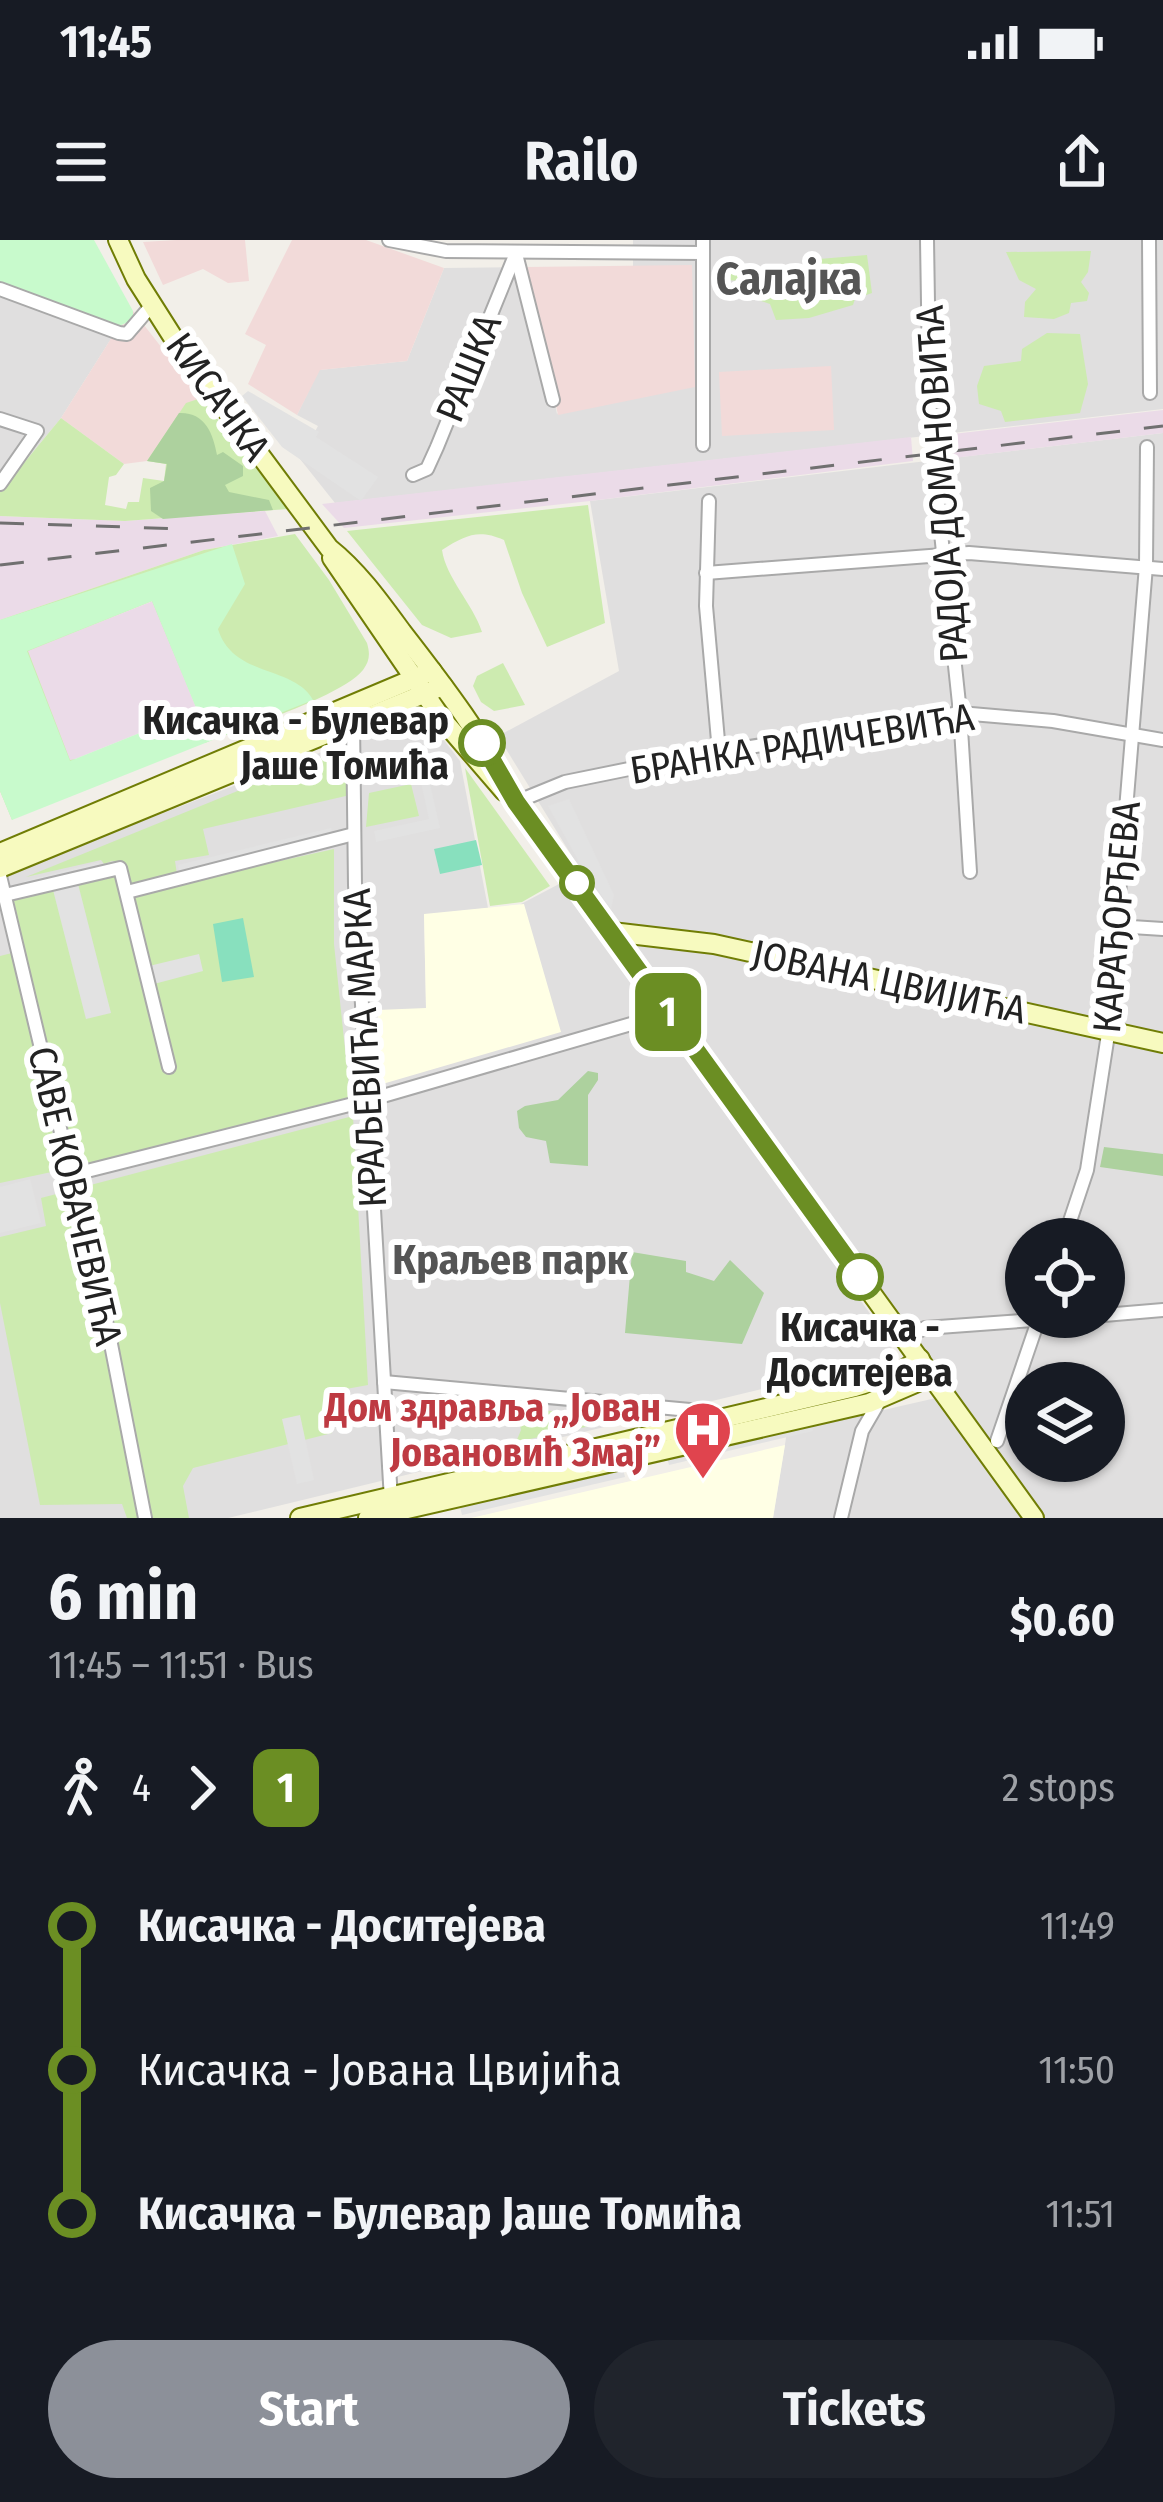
<!DOCTYPE html>
<html lang="en">
<head>
<meta charset="utf-8">
<style>
  body { margin:0; font-family:"Fira Sans Condensed",sans-serif; background:#20242c; color:#f1f3f6; height:100vh; display:flex; flex-direction:column; font-size:45px; white-space:nowrap }
  * { box-sizing:border-box; margin:0 }
  p { font-size:39px; color:#9ea1a6 }
  .icon { flex:none; width:66px; height:66px; fill:none; stroke:currentColor; stroke-width:2; stroke-linecap:round; stroke-linejoin:round }
  .map { position:relative; height:1278px; overflow:hidden }
  .sheet { display:flex; flex-direction:column; background:#171b24; flex:1 }
  .sheet>* { flex:none }
  .badge { padding:0 24px; border-radius:18px; font-size:42px; line-height:78px }
  .fabs { position:absolute; left:1005px; top:978px; display:grid; gap:24px }
  .fabs a { display:grid; place-items:center; width:120px; height:120px; border-radius:50%; background:#171b24; box-shadow:0 3px 9px #0004; font-size:60px }
  .map>.badge { position:absolute; translate:-50% -50%; box-shadow:0 0 0 6px #fff }
  .legs { display:flex; align-items:center; gap:18px; height:132px; padding:0 48px; font-size:39px }
  .legs p { margin-inline-start:auto }
  .summary { display:flex; align-items:center; justify-content:space-between; height:204px; padding:0 48px }
  h1 { font-size:66px; font-weight:700; line-height:90px }
  .button { display:flex; gap:24px; margin-top:auto; padding:24px 48px }
  .button a { flex:1; height:138px; border-radius:72px; background:#8c9099; color:#fff; font-size:48px; font-weight:700; line-height:138px; text-align:center }
  .button a+a { background:#20242c; color:#f1f3f6 }
  ul { padding:0 48px; list-style:none }
  li { display:flex; align-items:center; gap:42px; height:144px; font-size:45px }
  li i { display:grid; place-items:center; width:18px; height:100%; margin:0 15px; background:currentColor }
  li i::after { content:''; width:30px; height:30px; margin:-15px; border:9px solid; border-radius:50%; background:#171b24 }
  li p { margin-inline-start:auto }
  li:first-child i { background:linear-gradient(#0000 50%,currentColor 0) }
  li:last-child i { background:linear-gradient(currentColor 50%,#0000 0) }
  .status { display:flex; justify-content:space-between; align-items:center; height:84px; padding:0 60px; background:#171b24; direction:ltr }
  .status svg { height:33px; fill:currentColor }
  header { display:flex; justify-content:space-between; align-items:center; height:156px; padding:0 48px; background:#171b24; font-size:54px; font-weight:700 }
  .map>svg:first-child { display:block }
</style>
</head>
<body>
<div class="status"><b>11:45</b><svg viewBox="0 0 49 12"><path d="M0 12V9h3v3zM5 12V6h3v6zM10 12V3h3v9zM15 12V0h3v12zM26 1h20v11H26zM47 4h2v5h-2z"/></svg></div>
<header><svg class="icon" aria-label="menu" viewBox="0 0 24 24"><path d="M4 6h16M4 12h16M4 18h16"/></svg>Railo<svg class="icon" aria-label="share" viewBox="0 0 24 24"><path d="M12 15V3M7 8l5-5 5 5M5 13v7h14v-7"/></svg></header>
<div class="map">
<svg width="1163" height="1278" viewBox="0 0 1163 1278">
  <rect width="100%" height="100%" fill="#f2efe9"/>
  <g fill="#e0dfdf" fill-rule="evenodd">
    <polygon points="633,0 1163,0 1163,169 335,263 300,219 318,186 297,175 319,130 407,121 444,28 526,27 557,174 692,26 633,26"/>
    <polygon points="0,42 119,86 61,178 0,252"/>
    <path d="M 1163,193 L 1163,1278 L 1040,1278 L 610,678 L 498,496 L 619,431 L 590,261 ZM 1026,999 L 1104,999 L 1104,1077 L 1026,1077 ZM 1026,1143 L 1104,1143 L 1104,1221 L 1026,1221 Z"/>
    <polygon points="423,473 460,521 488,668 424,675 426,769 379,844 521,664 559,644 892,1104 890,1118 228,1278 0,1278 0,636"/>
    <polygon points="936,1158 1028,1278 773,1278 787,1192"/>
  </g>
  <g fill="#f2dad9">
    <polygon points="176,0 245,0 249,41 228,43 203,29 163,45 143,2"/>
    <polygon points="292,0 366,0 444,28 407,121 320,130 297,175 248,144 266,105 245,94"/>
    <polygon points="692,25 695,147 558,175 526,27"/>
    <polygon points="133,71 201,158 186,164 147,221 124,224 61,178 119,86 133,80"/>
    <polygon points="831,126 834,190 722,196 719,132"/>
  </g>
  <g fill="#ebdbe8">
    <polygon points="1163,170 1163,193 954,218 953,194"/>
    <polygon points="911,197 913,221 590,261 344,288 322,264"/>
    <polygon points="265,271 278,296 204,310 0,380 0,276 125,281"/>
    <polygon points="153,361 197,470 70,521 27,411"/>
  </g>
  <g fill="#ffffe5">
    <polygon points="524,664 561,792 379,845 378,770 426,768 424,674"/>
    <polygon points="785,1205 773,1278 471,1278"/>
  </g>
  <g fill="#cdebb0">
    <polygon points="1091,11 1088,32 1081,42 1089,53 1087,61 1071,63 1069,73 1054,79 1024,77 1025,62 1036,49 1019,40 1006,12"/>
    <polygon points="867,15 872,53 855,59 853,65 809,78 776,80 770,64 750,57 747,41 722,40 722,28 768,37 811,31 819,19"/>
    <polygon points="1047,93 1080,94 1088,144 1080,173 1005,182 1001,171 979,164 977,146 984,126 1021,121 1022,109"/>
    <polygon points="201,158 288,269 125,281 0,276 0,252 61,178 124,224 116,235 109,237 105,265 126,269 128,262 139,262 143,238 164,241 166,224 147,221 186,163"/>
    <path d="M 588,265 L 605,383 L 547,407 L 522,353 L 504,300 C 478,289 466,295 442,310 C 446,338 473,364 482,392 L 451,398 L 422,385 L 347,291 Z"/>
    <path d="M 295,294 L 329,340 L 367,403 C 370,413 370,421 363,430 C 343,456 239,489 205,503 L 193,472 L 197,469 L 152,361 L 28,411 L 70,520 L 76,519 L 12,580 L 0,551 L 0,380 L 204,310 Z"/>
    <polygon points="503,423 525,465 494,471 481,462 473,446 477,436"/>
    <polygon points="351,505 350,555 203,589 209,615 175,621 177,634 129,644 123,623 112,621 104,624 101,620 26,637"/>
    <polygon points="465,528 550,646 522,662 490,666"/>
    <polygon points="411,544 419,576 366,587 369,553"/>
    <polygon points="334,609 334,704 350,857 73,927 13,657 116,634 123,656"/>
    <polygon points="12,713 61,930 0,943 0,716"/>
    <polygon points="353,876 368,1145 335,1151 332,1193 193,1228 183,1246 189,1278 127,1278 122,1264 40,1265 0,1063 0,997 46,986 41,958"/>
    <polygon points="525,1169 632,1177 516,1202 521,1190 518,1175"/>
  </g>
  <g fill="#add19e">
    <path d="M 179,173 C 205,172 213,193 217,215 L 223,212 L 243,226 L 243,236 L 225,245 L 229,252 L 269,260 L 273,270 L 163,279 L 151,271 L 150,248 L 164,241 L 167,224 L 147,221 Z"/>
    <polygon points="588,831 598,833 598,840 588,855 588,926 550,923 546,901 526,897 519,888 517,871 525,866 558,860"/>
    <polygon points="1104,907 1163,914 1163,936 1100,927"/>
    <polygon points="632,1012 686,1021 686,1032 714,1041 730,1020 764,1053 742,1104 625,1093"/>
  </g>
  <g fill="#c8facc" fill-rule="evenodd">
    <polygon points="0,0 94,0 133,71 133,80 119,86 0,42"/>
    <path d="M 232,304 L 245,344 L 218,389 C 233,438 294,425 313,460 L 12,580 L 0,551 L 0,380 ZM 152,361 L 197,470 L 70,521 L 27,411 Z"/>
  </g>
  <g fill="#88e0be">
    <polygon points="476,600 482,625 440,634 434,609"/>
    <polygon points="243,678 254,737 222,742 213,684"/>
  </g>
  <g fill="#e2e2e2">
    <polygon points="248,151 319,192 316,197 378,237 361,261 282,207 242,156"/>
    <polygon points="427,531 440,588 376,602 374,591 429,579 419,533"/>
    <polygon points="569,559 614,655 611,669 583,629 548,566"/>
    <polygon points="331,588 333,597 180,635 178,625"/>
    <polygon points="99,622 102,633 77,640 111,773 86,779 52,646 26,652 24,641"/>
    <polygon points="131,657 149,726 199,714 203,731 154,744 148,765 121,660"/>
    <polygon points="30,939 41,983 0,993 0,947"/>
    <polygon points="300,1175 314,1240 297,1244 282,1179"/>
    <polygon points="811,1183 813,1191 669,1225 667,1218"/>
    <polygon points="623,1229 625,1237 462,1275 460,1267"/>
  </g>
  <g fill="none" stroke-linecap="round" stroke-linejoin="round">
    <g stroke="#a9a9a9" stroke-width="16">
      <g id="street">
        <polyline points="389,0 446,11 703,13"/>
        <polyline points="703,0 703,205"/>
        <polyline points="927,0 930,189 960,473 970,632"/>
        <polyline points="1149,0 1150,153"/>
        <polyline points="516,14 553,160"/>
        <polyline points="0,49 119,93 127,94 151,66"/>
        <polyline points="0,179 37,191 0,244"/>
        <polyline points="413,235 427,229 437,207 516,13"/>
        <polyline points="709,261 706,366 719,512"/>
        <polyline points="706,333 969,313 1163,329"/>
        <polyline points="353,482 355,645 391,1260"/>
        <polyline points="516,562 565,542 688,517 960,473 1053,481 1163,500"/>
        <polyline points="0,636 109,1094 145,1278"/>
        <polyline points="127,652 354,594"/>
        <polyline points="5,655 120,628 169,827"/>
        <polyline points="1116,686 1163,689"/>
        <polyline points="71,935 369,860 669,773"/>
        <polyline points="1064,999 1087,930 1107,801 1146,326 1147,207"/>
        <polyline points="1104,1075 1163,1070"/>
        <polyline points="904,1098 925,1088 1075,1077"/>
        <polyline points="384,1142 690,1170"/>
        <polyline points="997,1201 1039,1078"/>
        <polyline points="841,1278 862,1191 880,1160"/>
      </g>
    </g>
    <g stroke="#707d05" stroke-width="22">
      <g id="secondary">
        <path d="M 118,0 L 136,39 L 176,102 L 329,308 C 358,331 380,362 402,392 C 444,446 486,501 516,562 L 1034,1278"/>
        <polyline points="332,318 442,479 504,551"/>
        <polyline points="0,613 432,431"/>
        <polyline points="0,628 443,446"/>
        <polyline points="612,692 714,704 1163,803"/>
        <polyline points="300,1278 855,1147 899,1133 920,1119"/>
        <polyline points="368,1278 869,1163 932,1136"/>
      </g>
    </g>
    <use href="#street" stroke="#fff" stroke-width="12"/>
    <use href="#secondary" stroke="#f7fabf" stroke-width="18"/>
    <g stroke="#707070" stroke-width="3" stroke-dasharray="24 24" stroke-linecap="butt">
      <polyline points="0,283 186,289"/>
      <polyline points="0,325 1163,186"/>
    </g>
  </g>
  <g fill="none" stroke-linecap="round" stroke-linejoin="round">
    <g stroke="#fff" stroke-width="27">
      <polyline id="line-1" points="482,503 516,562 860,1037"/>
    </g>
    <use href="#line-1" stroke="#6b8e23" stroke-width="18"/>
  </g>
  <defs>
    <g id="hospital-pin" transform="scale(3)"><path d="M0 17L-7.5 6A9.5 9.5 0 1 1 7.5 6Z" fill="#e0444e" stroke="#fff"/><path d="M-5-5h3v3.5h4V-5h3V5h-3V1.5h-4V5h-3Z" fill="#fff"/></g>
  </defs>
  <g fill-rule="evenodd">
    <use href="#hospital-pin" x="703" y="1190"/>
  </g>
  <g fill="#fff" stroke="#6b8e23" stroke-width="6">
    <circle cx="482" cy="503" r="21"/>
    <circle cx="577" cy="643" r="15"/>
    <circle cx="860" cy="1037" r="21"/>
  </g>
  <g text-anchor="middle" dominant-baseline="central" stroke-width="12" stroke-linejoin="round" paint-order="stroke">
    <g font-size="39" fill="#222" stroke="#fff">
      <text transform="translate(469 128) rotate(-68)">РАШКА</text>
      <text transform="translate(218 157) rotate(54)">КИСАЧКА</text>
      <text transform="translate(942 244) rotate(-94)">РАДОЈА ДОМАНОВИЋА</text>
      <text transform="translate(802 504) rotate(-9)">БРАНКА РАДИЧЕВИЋА</text>
      <text transform="translate(1117 677) rotate(-85)">КАРАЂОРЂЕВА</text>
      <text transform="translate(889 742) rotate(12)">ЈОВАНА ЦВИЈИЋА</text>
      <text transform="translate(365 808) rotate(-93)">КРАЉЕВИЋА МАРКА</text>
      <text transform="translate(75 956) rotate(77)">САВЕ КОВАЧЕВИЋА</text>
    </g>
    <g font-size="39" font-weight="bold" fill="#222" stroke="#fff" text-anchor="end">
      <text x="449" y="481">Кисачка - Булевар<tspan x="449" dy="45">Јаше Томића</tspan></text>
      <text x="860" y="1088" text-anchor="middle">Кисачка -<tspan x="860" dy="45">Доситејева</tspan></text>
    </g>
    <g font-size="39" font-weight="bold" fill="#be3a42" stroke="#fff" text-anchor="end">
      <text x="661" y="1168">Дом здравља „Јован<tspan x="661" dy="45">Јовановић Змај”</tspan></text>
    </g>
    <g font-size="42" font-weight="bold" fill="#555" stroke="#fff">
      <text x="510" y="1020">Краљев парк</text>
    </g>
    <g font-size="45" font-weight="bold" fill="#555" stroke="#fff">
      <text x="789" y="39">Салајка</text>
    </g>
  </g>
</svg>
<div class="fabs">
<a><svg class="icon" aria-label="locate" viewBox="0 0 24 24"><circle cx="12" cy="12" r="6"/><path d="M12 2v4M12 18v4M2 12h4M18 12h4"/></svg></a>
<a><svg class="icon" aria-label="layers" viewBox="0 0 24 24"><path d="M12 4l9 5-9 5-9-5zM3 14l9 5 9-5"/></svg></a>
</div>
<b class="badge" style="left:668px;top:772px;background:#6b8e23;color:#fff">1</b>
</div>
<section class="sheet">
<div class="summary"><div><h1>6 min</h1><p>11:45 – 11:51 · Bus</p></div><b>$0.60</b></div>
<div class="legs"><svg class="icon" aria-label="walk" viewBox="0 0 24 24"><circle cx="13" cy="4" r="2"/><path d="M13 8l-2 6 4 7M11 14l-3 7M7 12l3-4h3l4 4"/></svg>4<svg class="icon" aria-label="forward" viewBox="0 0 24 24"><path d="M9 5l7 7-7 7"/></svg><b class="badge" style="background:#6b8e23;color:#fff">1</b><p>2 stops</p></div>
<ul>
<li><i style="color:#6b8e23"></i><b>Кисачка - Доситејева</b><p>11:49</p></li>
<li><i style="color:#6b8e23"></i><span>Кисачка - Јована Цвијића</span><p>11:50</p></li>
<li><i style="color:#6b8e23"></i><b>Кисачка - Булевар Јаше Томића</b><p>11:51</p></li>
</ul>
<div class="button"><a>Start</a><a>Tickets</a></div>
</section>
</body>
</html>
